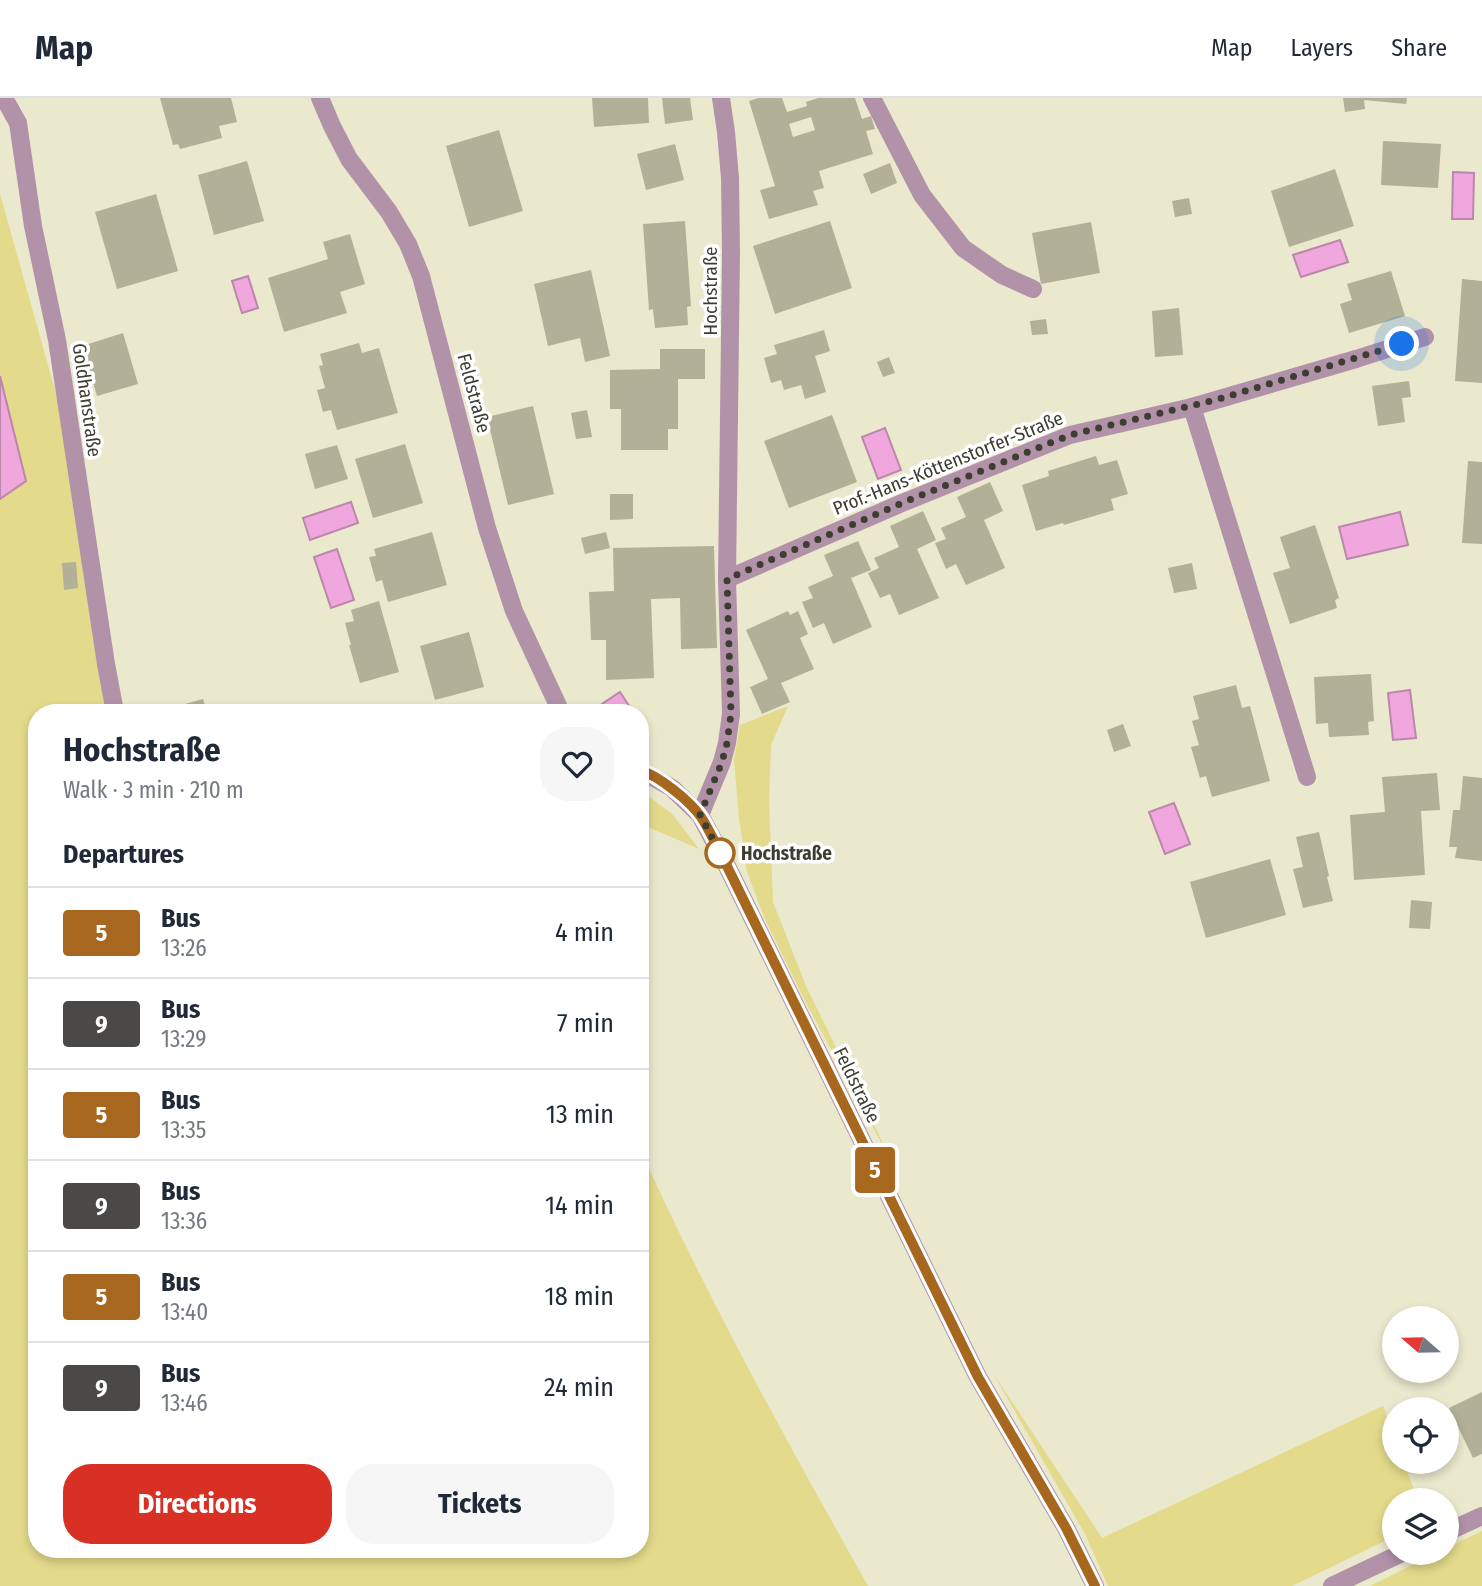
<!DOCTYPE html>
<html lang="en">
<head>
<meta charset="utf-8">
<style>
  body { margin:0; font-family:"Fira Sans Condensed",sans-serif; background:#f6f6f7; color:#1f2937; height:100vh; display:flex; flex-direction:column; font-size:26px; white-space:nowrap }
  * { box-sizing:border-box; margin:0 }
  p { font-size:23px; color:#747a83 }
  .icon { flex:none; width:38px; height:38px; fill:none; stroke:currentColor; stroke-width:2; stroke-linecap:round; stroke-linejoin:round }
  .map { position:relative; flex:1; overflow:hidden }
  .drawer { position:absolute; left:28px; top:606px; width:621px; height:854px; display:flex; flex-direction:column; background:#fff; border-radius:28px; box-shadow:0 4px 10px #0003 }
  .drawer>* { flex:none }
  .badge { padding:0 14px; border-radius:5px; font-size:24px; line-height:46px }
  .needle { width:46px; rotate:290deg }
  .tools { position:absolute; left:1382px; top:1208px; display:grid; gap:14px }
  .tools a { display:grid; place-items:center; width:77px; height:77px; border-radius:50%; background:#fff; box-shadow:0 4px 10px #0003; font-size:35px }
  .you { position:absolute; width:35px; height:35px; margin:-18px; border:5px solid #fff; border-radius:50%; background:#1a73e8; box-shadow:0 0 0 10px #1a73e833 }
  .map>.badge { position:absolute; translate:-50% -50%; box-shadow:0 0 0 4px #fff }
  h2 { padding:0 35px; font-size:26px; line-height:63px }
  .round { display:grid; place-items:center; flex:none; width:74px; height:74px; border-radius:28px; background:#f6f6f7 }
  .head { display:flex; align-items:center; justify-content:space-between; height:119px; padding:0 35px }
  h1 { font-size:33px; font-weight:700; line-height:52px }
  .action { display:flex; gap:14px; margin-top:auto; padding:14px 35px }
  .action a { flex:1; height:80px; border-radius:28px; background:#d93025; color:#fff; font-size:28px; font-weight:700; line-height:80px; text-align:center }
  .action a+a { background:#f6f6f7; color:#1f2937 }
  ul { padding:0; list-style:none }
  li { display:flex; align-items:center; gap:21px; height:91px; padding:0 35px; border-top:2px solid #e0e1e3 }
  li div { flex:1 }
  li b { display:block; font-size:26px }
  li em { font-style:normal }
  li .badge { min-width:77px; font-weight:700; text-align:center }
  header { display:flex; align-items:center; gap:42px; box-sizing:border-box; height:98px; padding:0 35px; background:#fff; border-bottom:2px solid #e0e1e3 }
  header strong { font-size:33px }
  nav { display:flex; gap:38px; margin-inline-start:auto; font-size:24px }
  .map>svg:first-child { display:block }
</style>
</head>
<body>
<header>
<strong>Map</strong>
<nav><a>Map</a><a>Layers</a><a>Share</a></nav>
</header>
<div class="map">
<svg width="1482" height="1488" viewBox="0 0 1482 1488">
  <rect width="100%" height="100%" fill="#eae8cd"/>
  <g fill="#e3da8b">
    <path d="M 0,96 L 64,324 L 110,614 L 37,614 L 37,1451 L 640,1451 L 641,1053 C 708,1202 788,1345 868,1488 L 0,1488 L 0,401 L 26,383 L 0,278 Z"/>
    <polygon points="788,608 771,647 769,704 773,804 806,888 899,1078 804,901 765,821 747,774 739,720 734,662 740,627"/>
    <polygon points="640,692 672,716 699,751 641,726"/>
    <polygon points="993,1275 1102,1440 1383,1308 1395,1340 1395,1363 1403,1363 1418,1402 1395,1402 1395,1438 1292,1488 1108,1488 1085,1436"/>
    <polygon points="1482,1433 1482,1488 1370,1488 1438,1454 1447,1454 1447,1450"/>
  </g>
  <g fill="#f0a7dd" stroke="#bb87aa" stroke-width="2">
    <polygon points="1453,74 1474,75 1473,121 1452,121"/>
    <polygon points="1340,142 1348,164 1301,179 1293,157"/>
    <polygon points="248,178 258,210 242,215 232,183"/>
    <polygon points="0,278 26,383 0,401"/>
    <polygon points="885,330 901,372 878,381 862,339"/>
    <polygon points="351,404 358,425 310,442 303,420"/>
    <polygon points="1400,414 1408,447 1347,461 1339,429"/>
    <polygon points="337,451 354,502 331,510 314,459"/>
    <polygon points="1410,592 1416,640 1393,642 1388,595"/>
    <polygon points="620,594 633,614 608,614 602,606"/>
    <polygon points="1174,705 1190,746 1165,756 1149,714"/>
  </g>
  <g fill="#b2b096" fill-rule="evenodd">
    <polygon points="160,0 231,0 237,24 219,28 222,40 180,51 178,46 173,47"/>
    <polygon points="592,0 648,0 649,25 594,29"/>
    <polygon points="662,0 690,0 693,22 665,26"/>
    <path d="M 758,0 L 782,0 L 787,14 L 807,8 L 806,4 L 818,0 L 855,0 L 862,21 L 871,18 L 875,31 L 866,33 L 873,56 L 819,73 L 824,90 L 813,93 L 818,107 L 769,121 L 760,92 L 775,88 L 749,3 ZM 811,19 L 815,32 L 793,39 L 789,26 Z"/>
    <polygon points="1343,0 1407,0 1406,6 1364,2 1365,11 1345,14"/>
    <polygon points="499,32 523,113 469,129 446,48"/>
    <polygon points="1383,43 1441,46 1438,90 1381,87"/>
    <polygon points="675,46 684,82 646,92 637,56"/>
    <polygon points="247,63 264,123 214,137 198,77"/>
    <polygon points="890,65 897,85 871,96 863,76"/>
    <polygon points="1335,71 1354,128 1289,149 1271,93"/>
    <polygon points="156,96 178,173 117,191 95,114"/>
    <polygon points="1189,100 1192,116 1175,119 1172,103"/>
    <polygon points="685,123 691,208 687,209 688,227 655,230 653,211 649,212 643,126"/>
    <polygon points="830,123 852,190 775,216 753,148"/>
    <polygon points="1091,124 1100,175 1041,186 1032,135"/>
    <polygon points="350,136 365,186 340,194 347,215 284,234 268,180 328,161 323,144"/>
    <polygon points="591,172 610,258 585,264 580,240 548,248 534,186"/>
    <polygon points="1391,173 1405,218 1349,235 1340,206 1352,202 1347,186"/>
    <polygon points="1462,181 1482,183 1482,285 1455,283"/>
    <polygon points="1179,210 1183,257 1155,259 1152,213"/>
    <polygon points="1046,221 1048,236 1032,237 1030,223"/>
    <polygon points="824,232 830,253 815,258 826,294 805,301 801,287 784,292 781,282 771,285 764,260 777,256 774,247"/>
    <polygon points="123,235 138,286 97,298 82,248"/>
    <polygon points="359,245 362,255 379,250 398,315 337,332 331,312 323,314 317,292 325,290 319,268 323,267 320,256"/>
    <polygon points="660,251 705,251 705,281 678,281 678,331 668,331 668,352 621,352 621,311 610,311 610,272 660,271"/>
    <polygon points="889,259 895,275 883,279 877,264"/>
    <polygon points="1409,283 1411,299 1402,300 1405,324 1378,328 1372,288"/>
    <polygon points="533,308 554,396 508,407 487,319"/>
    <polygon points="587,312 592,339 576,341 571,315"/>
    <polygon points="832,317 857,384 789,410 764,343"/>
    <polygon points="405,346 423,405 373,420 355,361"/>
    <polygon points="337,347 348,381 315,391 305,356"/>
    <polygon points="1096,358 1099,367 1117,362 1128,396 1111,401 1114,412 1064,427 1063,425 1036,433 1022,387 1049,378 1048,373"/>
    <polygon points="1468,363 1482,364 1482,446 1462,445"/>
    <polygon points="990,384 1003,413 984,422 1005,470 966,487 956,466 946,471 935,445 946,441 941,430 966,419 957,399"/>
    <polygon points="610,396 633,396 633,421 610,422"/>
    <polygon points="923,413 936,442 917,451 939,500 899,517 890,496 880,500 868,475 879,470 874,460 899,449 890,428"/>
    <polygon points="1315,427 1339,500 1335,502 1337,510 1290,526 1273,475 1290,470 1280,439"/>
    <polygon points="432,434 447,487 388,504 382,482 376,484 369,459 376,458 374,451"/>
    <polygon points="606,434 610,450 585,456 581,440"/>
    <polygon points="858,443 871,472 851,480 872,529 833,546 824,525 813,530 802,504 813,500 808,489 833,478 824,457"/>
    <polygon points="714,448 717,550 681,551 680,500 651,501 654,580 606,582 606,542 591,542 589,494 614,493 613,450"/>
    <polygon points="76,464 78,490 64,492 62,465"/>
    <polygon points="1192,465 1197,491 1174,495 1168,470"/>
    <polygon points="379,503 399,574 360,585 349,547 351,547 345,525 354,523 351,512"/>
    <polygon points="788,513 790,517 798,513 808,536 800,540 814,571 781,585 790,604 762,616 750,589 768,581 746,532"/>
    <polygon points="469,534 484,589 435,602 420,548"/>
    <polygon points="1371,576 1374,623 1368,624 1369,637 1329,639 1328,625 1316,626 1314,579"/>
    <polygon points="1236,587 1242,610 1250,608 1270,683 1212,699 1206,678 1200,680 1191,649 1199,647 1192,623 1199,621 1193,598"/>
    <polygon points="203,601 207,614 159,614 159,613"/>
    <polygon points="1123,626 1131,648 1114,654 1107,632"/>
    <polygon points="1437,675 1440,712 1421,713 1425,777 1354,782 1350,717 1385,714 1382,679"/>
    <polygon points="1463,678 1482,680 1482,763 1455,760 1457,749 1449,749 1453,712 1460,712"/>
    <polygon points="1319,734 1329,778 1327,779 1333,803 1303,810 1293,771 1303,769 1296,739"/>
    <polygon points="1270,761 1286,817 1206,840 1190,784"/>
    <polygon points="1411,802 1432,804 1430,831 1409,830"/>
    <polygon points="1482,1294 1482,1356 1473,1360 1449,1310"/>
  </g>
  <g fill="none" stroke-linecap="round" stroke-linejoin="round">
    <g stroke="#b292a9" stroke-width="18">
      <polyline points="4,0 18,25 33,128 57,242 106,566 115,614"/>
      <polyline points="320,0 332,28 349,61 389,114 408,146 421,178 487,430 514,513 561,614"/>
      <polyline points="872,0 922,97 963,150 1002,177 1033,191"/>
      <polyline points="1192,309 1356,261 1425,239"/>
      <polyline points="727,481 902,405 1070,337 1192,309 1307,679"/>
      <polyline points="640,672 672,690 700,717 722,758 978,1279 1066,1430 1095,1488"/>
      <polyline points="700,717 722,664 727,645 731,616 727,481 731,154 730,80 726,34 721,0"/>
      <polyline points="1447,1434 1482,1418"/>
      <polyline points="1332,1488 1404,1454"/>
    </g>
  </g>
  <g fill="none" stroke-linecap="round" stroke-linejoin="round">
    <g stroke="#fff" stroke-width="16">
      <path id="line" d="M 640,672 C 659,678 690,703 701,719 C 709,731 715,745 722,758 L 978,1279 L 1066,1430 L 1095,1488"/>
    </g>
    <use href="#line" stroke="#a7671f" stroke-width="10"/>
    <polyline stroke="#3e3d32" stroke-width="7" stroke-dasharray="0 12.6" points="720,755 722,758 700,717 722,664 727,645 731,616 727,481 902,405 1070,337 1219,301 1402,246"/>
  </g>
  <circle fill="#fff" stroke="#a7671f" stroke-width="3.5" cx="720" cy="755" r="14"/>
  <g text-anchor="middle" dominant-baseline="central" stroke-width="7" stroke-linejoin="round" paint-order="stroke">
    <g font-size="19" fill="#3e3d32" stroke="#fff">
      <text transform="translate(710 193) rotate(-90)">Hochstraße</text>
      <text transform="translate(474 295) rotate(75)">Feldstraße</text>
      <text transform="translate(87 302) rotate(82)">Goldhanstraße</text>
      <text transform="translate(948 365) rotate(-22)">Prof.-Hans-Köttenstorfer-Straße</text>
      <text transform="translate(857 987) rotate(64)">Feldstraße</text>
    </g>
    <g font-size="19" font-weight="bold" fill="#3e3d32" stroke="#fff" text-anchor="start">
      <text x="741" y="755">Hochstraße</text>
    </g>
  </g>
</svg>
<div class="tools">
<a><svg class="needle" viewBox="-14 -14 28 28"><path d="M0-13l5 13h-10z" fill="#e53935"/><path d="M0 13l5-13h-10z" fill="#747a83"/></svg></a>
<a><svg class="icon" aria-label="locate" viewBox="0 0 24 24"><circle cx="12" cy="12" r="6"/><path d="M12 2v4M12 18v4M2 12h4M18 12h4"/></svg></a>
<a><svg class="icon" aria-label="layers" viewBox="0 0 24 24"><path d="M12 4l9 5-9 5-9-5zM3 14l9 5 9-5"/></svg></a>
</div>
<div class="you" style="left:1402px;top:246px"></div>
<b class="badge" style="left:875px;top:1072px;background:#a7671f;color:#fff">5</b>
<section class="drawer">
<div class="head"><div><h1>Hochstraße</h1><p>Walk · 3 min · 210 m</p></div><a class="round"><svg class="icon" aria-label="heart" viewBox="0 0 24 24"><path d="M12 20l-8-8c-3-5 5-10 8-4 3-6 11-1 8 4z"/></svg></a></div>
<h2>Departures</h2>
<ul>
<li><span class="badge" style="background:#a7671f;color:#fff">5</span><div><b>Bus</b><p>13:26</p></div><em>4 min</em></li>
<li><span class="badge" style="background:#4a4948;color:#fff">9</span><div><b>Bus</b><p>13:29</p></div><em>7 min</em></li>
<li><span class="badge" style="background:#a7671f;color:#fff">5</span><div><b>Bus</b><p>13:35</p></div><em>13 min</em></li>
<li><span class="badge" style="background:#4a4948;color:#fff">9</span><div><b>Bus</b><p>13:36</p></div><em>14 min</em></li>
<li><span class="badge" style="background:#a7671f;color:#fff">5</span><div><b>Bus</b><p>13:40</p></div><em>18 min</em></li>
<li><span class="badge" style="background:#4a4948;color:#fff">9</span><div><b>Bus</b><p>13:46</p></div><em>24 min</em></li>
</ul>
<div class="action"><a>Directions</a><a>Tickets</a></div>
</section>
</div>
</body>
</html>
